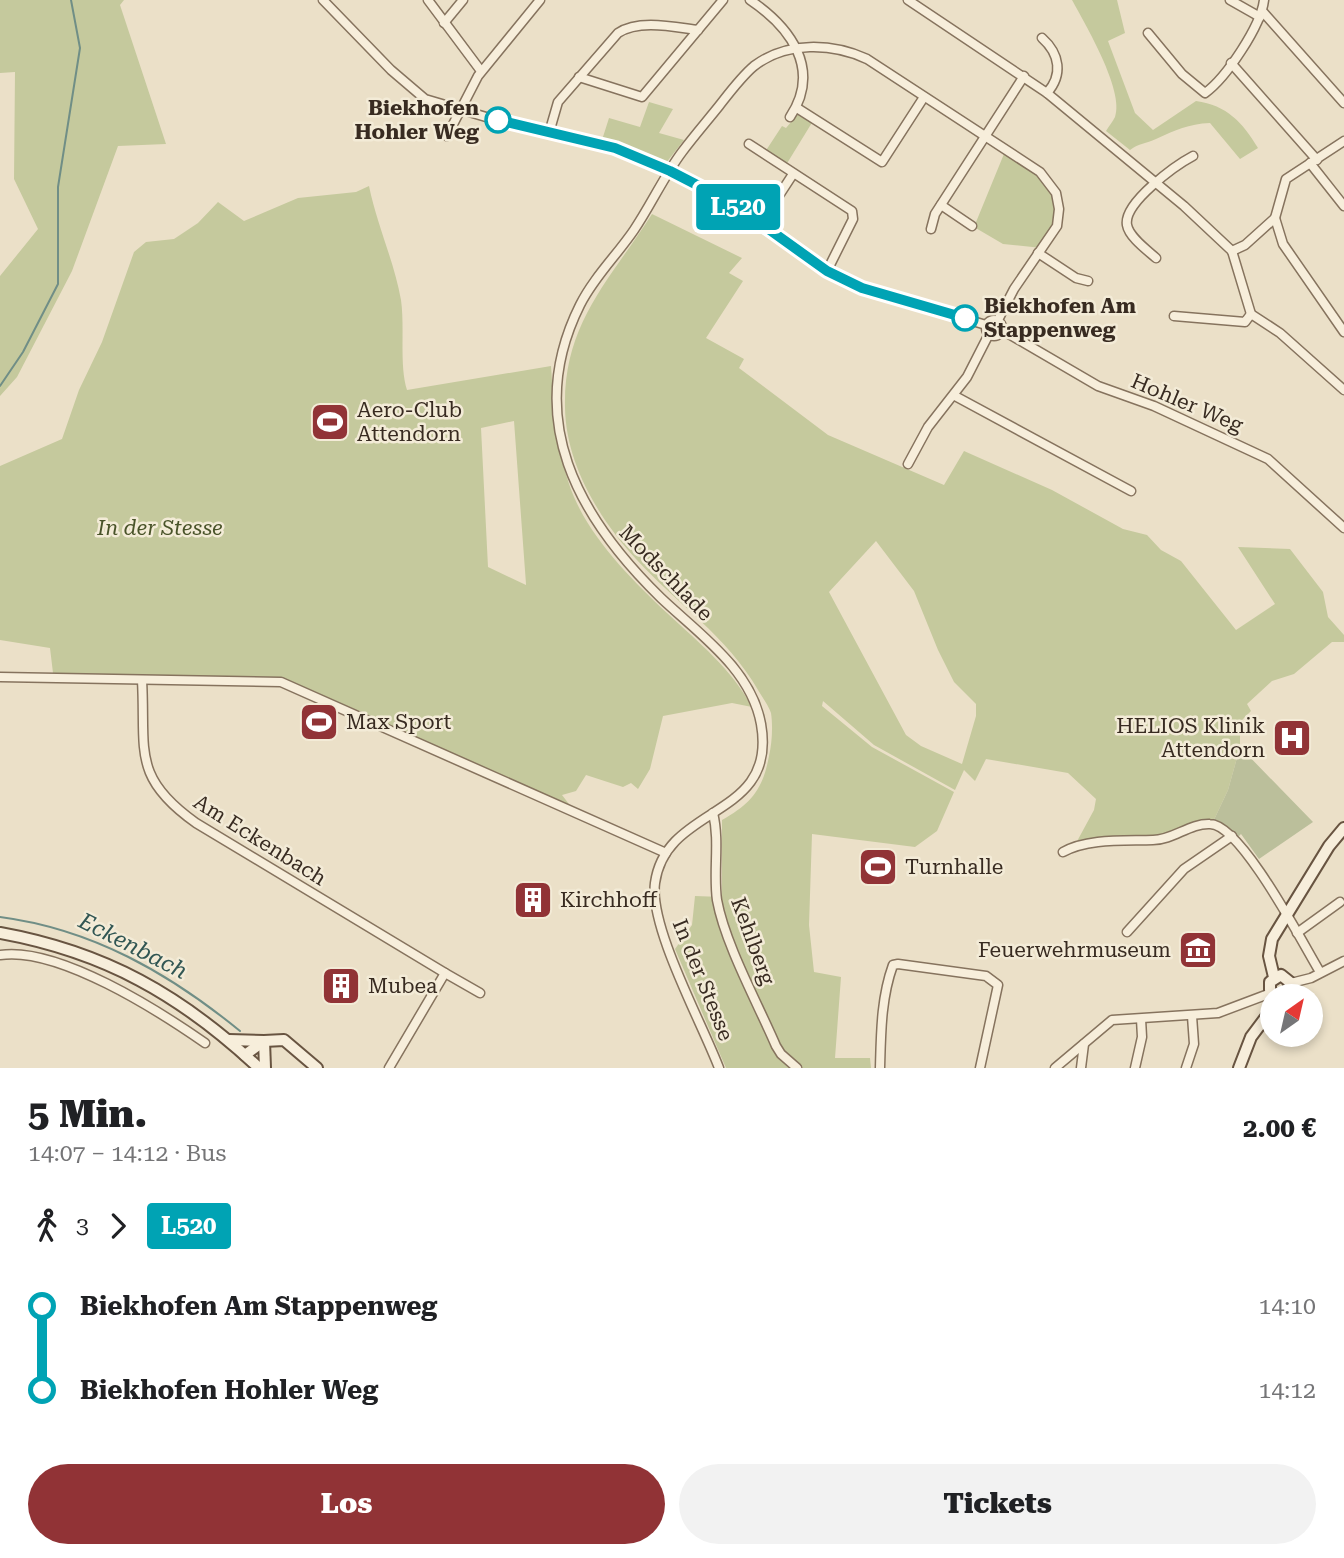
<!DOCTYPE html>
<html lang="de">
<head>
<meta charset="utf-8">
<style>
  body { margin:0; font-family:"Roboto Serif",serif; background:#f2f2f2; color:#202124; height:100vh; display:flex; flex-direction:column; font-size:26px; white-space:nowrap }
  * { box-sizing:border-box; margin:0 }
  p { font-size:23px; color:#757577 }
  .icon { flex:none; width:38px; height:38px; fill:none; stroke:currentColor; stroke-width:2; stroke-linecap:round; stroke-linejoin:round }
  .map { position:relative; height:1068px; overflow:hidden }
  .details { display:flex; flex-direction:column; background:#fff; flex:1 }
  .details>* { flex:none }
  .badge { padding:0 14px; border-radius:5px; font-size:24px; line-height:46px }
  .needle { width:46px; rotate:34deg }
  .tools { position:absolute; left:1260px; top:984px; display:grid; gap:14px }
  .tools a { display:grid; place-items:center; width:63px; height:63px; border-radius:50%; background:#fff; box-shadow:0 4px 10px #0003; font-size:35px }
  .map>.badge { position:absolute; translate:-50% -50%; box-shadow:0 0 0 4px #fff }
  .legs { display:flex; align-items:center; gap:10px; height:77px; padding:0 28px; font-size:23px }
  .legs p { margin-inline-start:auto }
  .summary { display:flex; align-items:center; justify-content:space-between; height:119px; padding:0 28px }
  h1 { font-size:38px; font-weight:800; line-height:52px }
  .cta { display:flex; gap:14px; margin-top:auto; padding:14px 28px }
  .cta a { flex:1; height:80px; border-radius:42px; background:#913336; color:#fff; font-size:28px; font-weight:800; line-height:80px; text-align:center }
  .cta a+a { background:#f2f2f2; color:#202124 }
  ul { padding:0 28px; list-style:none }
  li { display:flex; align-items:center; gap:24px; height:84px; font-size:26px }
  li i { display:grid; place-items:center; width:10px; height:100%; margin:0 9px; background:currentColor }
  li i::after { content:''; width:18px; height:18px; margin:-9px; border:5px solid; border-radius:50%; background:#fff }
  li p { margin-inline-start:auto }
  li:first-child i { background:linear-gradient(#0000 50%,currentColor 0) }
  li:last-child i { background:linear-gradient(currentColor 50%,#0000 0) }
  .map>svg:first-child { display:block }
</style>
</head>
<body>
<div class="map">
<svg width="1344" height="1068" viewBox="0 0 1344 1068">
  <rect width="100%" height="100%" fill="#ebe0c8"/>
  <g fill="#c5c99d" fill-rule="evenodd">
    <polygon points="0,0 124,0 120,5 166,144 118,146 72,271 17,377 0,396 0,276 38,229 14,179 15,72 0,73"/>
    <path d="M 1072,0 L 1117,0 L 1125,33 L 1108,41 L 1135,113 L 1153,130 L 1196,101 C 1227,105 1243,123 1258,148 L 1240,159 L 1210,123 C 1188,124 1176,130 1156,139 C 1146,144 1139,143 1130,150 L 1106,131 C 1109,126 1113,121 1115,117 C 1125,91 1085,24 1072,0 Z"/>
    <polygon points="649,102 673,109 659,133 684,140 666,163 602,140 609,118 640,127"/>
    <polygon points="801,114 813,121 786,165 765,152 782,126 786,128 797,115"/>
    <path d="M 1006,149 C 1033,167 1066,187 1057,225 C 1055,232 1046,241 1042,248 L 1003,244 L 974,227 Z"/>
    <path d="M 369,186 C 377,225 394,261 401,300 C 405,329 399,364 407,390 L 551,366 C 554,409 557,456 574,497 C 593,541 633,581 667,613 C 699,643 731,668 752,707 L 732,703 L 663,716 L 650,769 L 638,789 L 631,783 L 623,787 L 586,775 L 576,791 L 562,795 L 572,808 L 281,679 L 53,673 L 50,648 L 0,640 L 0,466 L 62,439 L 79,390 L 102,342 L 134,252 L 146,242 L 174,239 L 198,223 L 218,202 L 244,221 L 298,198 L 356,192 ZM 514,421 L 526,584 L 526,585 L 488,567 L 481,428 Z"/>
    <path d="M 652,214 L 742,258 L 729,273 L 743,281 L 706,338 L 744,359 L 739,368 L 828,435 L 944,485 L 964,451 L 1052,490 L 1123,529 L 1147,535 L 1161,550 L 1181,561 L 1236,630 L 1275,604 L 1238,547 L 1290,549 L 1323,592 L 1328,617 L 1344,635 L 1344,642 L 1332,642 L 1294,674 L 1272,681 L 1247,704 L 1251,711 L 1240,722 L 1240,747 L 1228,790 L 1212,824 L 1163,839 L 1075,845 L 1094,810 L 1096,799 L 1068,773 L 986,759 L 975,781 L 964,770 L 955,790 L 874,745 L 823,701 L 822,706 L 872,747 L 954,792 L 937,831 L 915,847 L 812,834 L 809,925 L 814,972 L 841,977 L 835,1058 L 870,1058 L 871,1068 L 726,1068 L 675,949 L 692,925 L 695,896 L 722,897 L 722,820 C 751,804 763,789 769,756 C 772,743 773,726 771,713 C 769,706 762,697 758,690 C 727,636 677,604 636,559 C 599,519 566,464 565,408 C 563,323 610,280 652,214 ZM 876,541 L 914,591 L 938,650 L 954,682 L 976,704 L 976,716 L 962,764 L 921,746 L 906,735 L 829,592 Z"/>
  </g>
  <polygon fill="#bbbf9b" points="1240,747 1313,822 1259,859 1241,834 1236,839 1212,824 1228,790"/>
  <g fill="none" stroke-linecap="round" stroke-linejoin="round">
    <g stroke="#708e86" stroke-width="2">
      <polyline points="0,386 23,352 58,284 58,187 80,48 71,0"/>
      <path d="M 0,917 C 92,929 169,973 240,1031"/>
    </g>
    <g stroke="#86735e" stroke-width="11">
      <g id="street">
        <polyline points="323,0 391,70 425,99 520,127 615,148 670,171 732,203 809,259 862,288 986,325"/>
        <polyline points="428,0 481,71"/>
        <path d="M 750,0 C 790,27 822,69 790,117"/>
        <polyline points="908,0 1047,93 1184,206 1232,251"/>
        <polyline points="1230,0 1260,17"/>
        <polyline points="1263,12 1344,103"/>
        <polyline points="444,23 463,0"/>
        <path d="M 1148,33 L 1182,74 L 1205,93 C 1226,78 1261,26 1264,0"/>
        <path d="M 1042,38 C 1060,54 1063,75 1047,93"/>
        <polyline points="1231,63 1317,160"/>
        <polyline points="579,77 642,97 723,0"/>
        <polyline points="797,108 882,162 924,97"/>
        <path d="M 549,133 L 558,102 L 618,33 C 639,19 674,27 698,30"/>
        <polyline points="447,136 478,76 540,0"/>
        <polyline points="749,144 852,211 853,219 827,271"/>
        <polyline points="1310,163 1344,206"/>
        <polyline points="941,205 972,226"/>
        <polyline points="1275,218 1283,244 1344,332"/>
        <polyline points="761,223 793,174"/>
        <polyline points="931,229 935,214 1024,76"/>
        <polyline points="1232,251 1251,314 1280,333 1344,390"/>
        <polyline points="1232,251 1245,245 1275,218 1286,179 1344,141"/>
        <polyline points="1038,253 1076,278 1088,281"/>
        <path d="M 1156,258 C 1147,250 1129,237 1127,225 C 1123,203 1176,165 1193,156"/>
        <polyline points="1174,316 1245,322 1251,314"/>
        <circle cx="994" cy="328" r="8"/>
        <polyline points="1002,330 1098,386 1154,406 1268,459 1344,528"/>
        <polyline points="955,396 1131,491"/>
        <polyline points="908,464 928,427 967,377 989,334"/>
        <polyline points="0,677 281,682 666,853"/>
        <path d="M 142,680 C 146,750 131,777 196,823 L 445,973"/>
        <path d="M 713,813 C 720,842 713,871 717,900 C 725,944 758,1004 776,1046 L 781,1054 L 797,1068"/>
        <path d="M 1063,852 C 1088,838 1125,841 1153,840 C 1173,840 1190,823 1210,824 C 1241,824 1303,944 1320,972"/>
        <polyline points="1127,932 1184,869 1232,836"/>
        <polyline points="1297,933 1340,902"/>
        <path d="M 0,955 C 58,946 159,1011 205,1043"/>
        <polyline points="1291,983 1311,978 1344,961"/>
        <polyline points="389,1068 445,973 480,993"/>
        <path d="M 719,1068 C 702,1023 649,927 655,883 C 666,803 778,820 761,724 C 751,669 699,634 661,598 C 578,517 523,419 580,305 C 594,277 617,255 634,230 C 651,205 664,176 682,152 C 694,136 707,121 719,106 C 730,92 741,77 754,66 C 787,41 832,43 867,59 L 1040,172 L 1056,193 L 1059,209 L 1057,226 L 1014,289 L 998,320"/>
        <path d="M 880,1068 C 881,1033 881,998 893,965 L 898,964 L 986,976 L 998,985 L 980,1068"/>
        <polyline points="1055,1068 1112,1020 1218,1013 1271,993"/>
        <polyline points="1081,1068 1084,1044"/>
        <polyline points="1135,1068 1142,1037 1141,1019"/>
        <polyline points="1186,1068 1194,1044 1192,1016"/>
      </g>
    </g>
    <g stroke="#685441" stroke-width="14">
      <g id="secondary">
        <path d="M 0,933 C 105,952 181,995 259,1068"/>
        <polyline points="1274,977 1269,956 1272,939 1329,846 1344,828"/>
        <polyline points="1275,996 1270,990 1270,982 1281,975 1291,983 1285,996"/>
        <polyline points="229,1040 264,1041"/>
        <polyline points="264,1041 265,1068"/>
        <polyline points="245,1055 264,1041 284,1040 317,1068"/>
        <polyline points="1239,1068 1251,1037 1272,1009"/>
      </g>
    </g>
    <use href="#street" stroke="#f7eedb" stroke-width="8"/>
    <use href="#secondary" stroke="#f7eedb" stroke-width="10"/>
  </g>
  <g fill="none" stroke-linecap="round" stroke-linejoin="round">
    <g stroke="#fff" stroke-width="16">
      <polyline id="line-1" points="498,120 615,148 670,171 732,203 827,271 862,288 965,318"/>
    </g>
    <use href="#line-1" stroke="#00a3b4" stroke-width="10"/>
  </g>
  <defs>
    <g id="stadium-square" transform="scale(2.0125)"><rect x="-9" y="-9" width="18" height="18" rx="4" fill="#913336" stroke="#f3ebd7"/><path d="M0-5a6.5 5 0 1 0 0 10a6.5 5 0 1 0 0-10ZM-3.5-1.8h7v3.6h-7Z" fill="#fff"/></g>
    <g id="hospital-square" transform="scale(2.0125)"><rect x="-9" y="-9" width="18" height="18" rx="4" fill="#913336" stroke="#f3ebd7"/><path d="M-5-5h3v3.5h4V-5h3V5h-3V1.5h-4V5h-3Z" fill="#fff"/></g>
    <g id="building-square" transform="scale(2.0125)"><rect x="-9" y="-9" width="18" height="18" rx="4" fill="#913336" stroke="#f3ebd7"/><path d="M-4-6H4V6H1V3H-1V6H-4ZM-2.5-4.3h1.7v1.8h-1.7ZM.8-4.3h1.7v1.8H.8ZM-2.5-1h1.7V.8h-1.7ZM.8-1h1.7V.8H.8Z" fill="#fff"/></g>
    <g id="museum-square" transform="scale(2.0125)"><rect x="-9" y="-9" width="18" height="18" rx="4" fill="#913336" stroke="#f3ebd7"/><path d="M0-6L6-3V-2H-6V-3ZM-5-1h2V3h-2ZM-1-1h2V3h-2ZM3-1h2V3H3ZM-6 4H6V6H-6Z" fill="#fff"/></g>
  </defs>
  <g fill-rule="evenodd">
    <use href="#stadium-square" x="330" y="422"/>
    <use href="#stadium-square" x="319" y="722"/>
    <use href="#hospital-square" x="1292" y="738"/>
    <use href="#stadium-square" x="878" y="867"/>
    <use href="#building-square" x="533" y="900"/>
    <use href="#museum-square" x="1198" y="950"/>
    <use href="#building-square" x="341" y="986"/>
  </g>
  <g fill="#fff" stroke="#00a3b4" stroke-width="3.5">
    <circle cx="498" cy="120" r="12"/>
    <circle cx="965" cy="318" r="12"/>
  </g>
  <g text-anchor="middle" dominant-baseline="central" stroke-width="5" stroke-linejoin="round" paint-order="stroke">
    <g font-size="21" font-weight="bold" fill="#382b21" stroke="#f3ebd7" text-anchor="end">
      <text x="479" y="108">Biekhofen<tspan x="479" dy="24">Hohler Weg</tspan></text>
      <text x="984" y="306" text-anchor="start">Biekhofen Am<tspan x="984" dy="24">Stappenweg</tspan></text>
    </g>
    <g font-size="21" fill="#382b21" stroke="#f3ebd7">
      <text transform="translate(1187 403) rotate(23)">Hohler Weg</text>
      <text transform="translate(666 573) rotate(46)">Modschlade</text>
      <text transform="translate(260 840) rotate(32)">Am Eckenbach</text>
      <text transform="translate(753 941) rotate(70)">Kehlberg</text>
      <text transform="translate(703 980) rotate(68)">In der Stesse</text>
    </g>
    <g font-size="21" fill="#382b21" stroke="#f3ebd7" text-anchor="start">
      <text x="357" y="410">Aero-Club<tspan x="357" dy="24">Attendorn</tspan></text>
      <text x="346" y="722">Max Sport</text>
      <text x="1265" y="726" text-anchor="end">HELIOS Klinik<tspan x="1265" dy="24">Attendorn</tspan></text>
      <text x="905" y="867">Turnhalle</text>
      <text x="560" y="900">Kirchhoff</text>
      <text x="1171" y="950" text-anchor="end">Feuerwehrmuseum</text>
      <text x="368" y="986">Mubea</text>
    </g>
    <g font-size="21" font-style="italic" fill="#495329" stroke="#f3ebd7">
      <text x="160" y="528">In der Stesse</text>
    </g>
    <g font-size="23" font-style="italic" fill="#315653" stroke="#f3ebd7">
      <text transform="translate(133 946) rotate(27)">Eckenbach</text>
    </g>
  </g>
</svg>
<div class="tools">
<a><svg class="needle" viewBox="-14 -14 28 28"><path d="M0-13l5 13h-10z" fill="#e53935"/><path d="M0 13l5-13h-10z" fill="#757577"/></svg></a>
</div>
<b class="badge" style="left:738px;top:207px;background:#00a3b4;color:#fff">L520</b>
</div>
<section class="details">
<div class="summary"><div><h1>5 Min.</h1><p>14:07 – 14:12 · Bus</p></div><b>2.00 €</b></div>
<div class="legs"><svg class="icon" aria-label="walk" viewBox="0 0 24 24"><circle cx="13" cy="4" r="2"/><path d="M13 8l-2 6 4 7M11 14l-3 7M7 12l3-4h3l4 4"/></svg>3<svg class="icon" aria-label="forward" viewBox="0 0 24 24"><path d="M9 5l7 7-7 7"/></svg><b class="badge" style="background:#00a3b4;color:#fff">L520</b></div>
<ul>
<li><i style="color:#00a3b4"></i><b>Biekhofen Am Stappenweg</b><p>14:10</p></li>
<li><i style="color:#00a3b4"></i><b>Biekhofen Hohler Weg</b><p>14:12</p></li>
</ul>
<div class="cta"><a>Los</a><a>Tickets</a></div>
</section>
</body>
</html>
